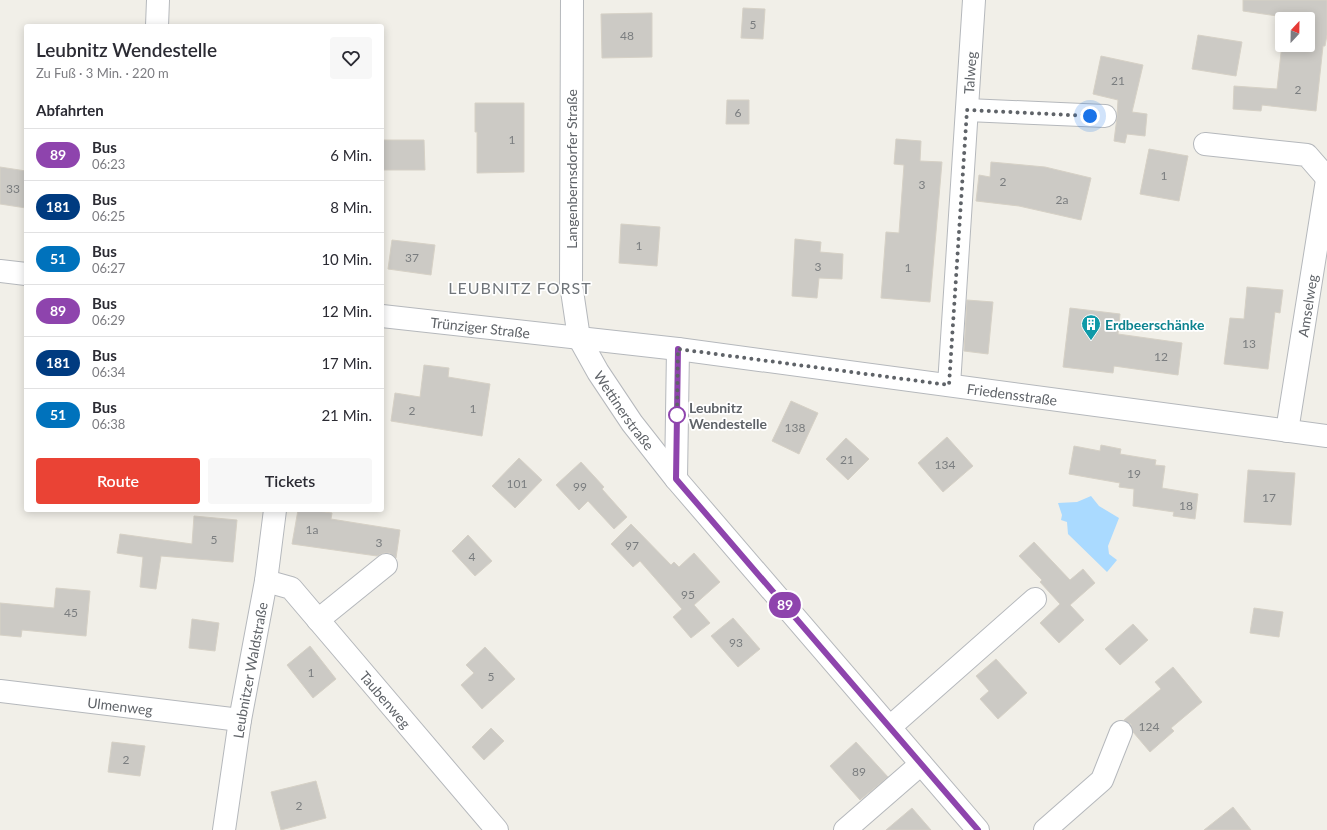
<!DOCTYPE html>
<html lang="de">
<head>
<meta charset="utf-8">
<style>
  body { margin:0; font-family:Lato,sans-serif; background:#f7f7f7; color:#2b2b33; height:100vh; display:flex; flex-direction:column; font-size:15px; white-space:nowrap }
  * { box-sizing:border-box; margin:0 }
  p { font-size:13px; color:#7c7c81 }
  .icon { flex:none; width:22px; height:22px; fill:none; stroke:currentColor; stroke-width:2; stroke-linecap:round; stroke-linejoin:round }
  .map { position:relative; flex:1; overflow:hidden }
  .side { position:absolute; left:24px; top:24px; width:360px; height:488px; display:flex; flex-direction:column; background:#fff; border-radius:4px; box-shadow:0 2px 10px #0003 }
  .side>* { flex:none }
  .badge { padding:0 8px; border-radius:13px; font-size:14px; line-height:26px }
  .needle { width:26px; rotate:22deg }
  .buttons { position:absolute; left:1275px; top:12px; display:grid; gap:8px }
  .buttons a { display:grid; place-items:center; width:40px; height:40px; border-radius:4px; background:#fff; box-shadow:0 2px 10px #0003; font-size:20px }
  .you { position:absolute; width:20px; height:20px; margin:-10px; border:3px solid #fff; border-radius:50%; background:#1a73e8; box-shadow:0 0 0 6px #1a73e833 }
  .map>.badge { position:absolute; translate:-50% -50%; box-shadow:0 0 0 2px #fff }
  h2 { padding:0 12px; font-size:15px; line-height:36px }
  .round { display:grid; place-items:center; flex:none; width:42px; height:42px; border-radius:4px; background:#f7f7f7 }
  .overview { display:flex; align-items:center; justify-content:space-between; height:68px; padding:0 12px }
  h1 { font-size:19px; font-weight:600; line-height:30px }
  .button { display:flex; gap:8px; margin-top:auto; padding:8px 12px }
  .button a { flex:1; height:46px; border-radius:4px; background:#ea4335; color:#fff; font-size:16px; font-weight:600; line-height:46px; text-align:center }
  .button a+a { background:#f7f7f7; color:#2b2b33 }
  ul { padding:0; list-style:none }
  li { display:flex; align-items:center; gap:12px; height:52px; padding:0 12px; border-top:1px solid #e1e1e2 }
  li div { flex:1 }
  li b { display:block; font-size:15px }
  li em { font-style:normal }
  li .badge { min-width:44px; font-weight:700; text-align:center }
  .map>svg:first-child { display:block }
</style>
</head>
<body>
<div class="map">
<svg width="1327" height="830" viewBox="0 0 1327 830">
  <rect width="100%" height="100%" fill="#f1efe8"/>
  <polygon fill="#aadaff" points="1091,496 1099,506 1119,518 1108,546 1109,554 1117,560 1107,572 1068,534 1067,522 1061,520 1062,515 1058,503 1077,502"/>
  <g fill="#cccac5" stroke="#d6d1c6">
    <polygon points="1243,0 1327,0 1327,35 1325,46 1323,46 1316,111 1262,105 1261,111 1233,109 1234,86 1277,89 1282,44 1282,45 1308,45 1308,19 1284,19 1284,17 1243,11"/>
    <polygon points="743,8 765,9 763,39 741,38"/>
    <polygon points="652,13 652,57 602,58 601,14"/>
    <polygon points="1198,35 1242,42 1236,76 1192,69"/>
    <polygon points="1101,56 1143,65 1132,112 1147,114 1145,136 1127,134 1125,143 1114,141 1117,117 1118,100 1093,94"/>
    <polygon points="727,100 749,100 749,124 726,124"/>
    <polygon points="475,103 524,103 524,172 477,173 477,132 475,132"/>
    <polygon points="896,139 921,141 920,161 942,162 930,302 881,298 886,232 899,233 904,165 894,164"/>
    <polygon points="382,140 424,140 425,170 382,170"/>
    <polygon points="1149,149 1188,156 1179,201 1140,194"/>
    <polygon points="991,162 1045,167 1091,178 1081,220 1019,206 976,201 979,175 990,177"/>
    <polygon points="0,167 26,171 26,208 0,204"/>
    <polygon points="621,224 660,227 657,266 619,263"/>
    <polygon points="795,239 821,242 820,252 843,254 842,279 819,278 817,298 792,296"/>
    <polygon points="392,240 435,245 431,275 388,269"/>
    <polygon points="1247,287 1283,290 1280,313 1275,312 1268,369 1224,364 1230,318 1244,319"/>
    <polygon points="967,300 993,302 988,354 964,351"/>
    <polygon points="1070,308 1120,314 1118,334 1182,343 1178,375 1114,366 1113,373 1063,367"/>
    <polygon points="424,365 449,368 448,377 490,384 482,436 391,421 395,393 420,397"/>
    <polygon points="791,401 818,413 799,454 772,441"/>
    <polygon points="947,437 973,466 943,492 918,463"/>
    <polygon points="846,438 869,459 848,480 826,459"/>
    <polygon points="1101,445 1121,449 1120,454 1156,460 1155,465 1165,466 1162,488 1198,494 1195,519 1173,516 1174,512 1133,506 1134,489 1119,487 1120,483 1069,474 1074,446 1100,451"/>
    <polygon points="519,458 542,480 515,508 492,486"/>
    <polygon points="581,462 604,487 602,489 627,517 614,529 588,501 579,510 556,485"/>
    <polygon points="1248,470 1295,473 1291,525 1244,522"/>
    <polygon points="298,510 310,510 332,513 331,519 400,530 396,558 390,553 384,553 377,556 292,544"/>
    <polygon points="194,516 237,520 233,562 161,556 156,589 140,587 143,557 117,553 120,534 192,544"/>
    <polygon points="631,524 671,565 674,562 679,567 694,553 720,582 694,605 710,623 691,638 673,617 682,609 640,561 633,567 611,544"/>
    <polygon points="468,535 492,561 475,576 452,551"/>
    <polygon points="1034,542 1070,580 1083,569 1095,583 1070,605 1084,620 1059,643 1040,623 1060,604 1040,582 1042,580 1019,556"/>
    <polygon points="56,588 90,591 86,636 22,630 21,637 0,635 0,603 54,608"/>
    <polygon points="1254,608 1283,612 1279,637 1250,633"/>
    <polygon points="733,618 760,649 738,667 711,636"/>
    <polygon points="192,619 219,623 215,651 189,648"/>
    <polygon points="1133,624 1148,640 1120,665 1105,649"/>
    <polygon points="310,646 336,679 313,698 287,665"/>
    <polygon points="485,647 515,679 482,709 461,685 474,673 466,665"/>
    <polygon points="996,659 1027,693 998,719 980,699 989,691 976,676"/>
    <polygon points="1173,667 1202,702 1171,728 1174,731 1150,752 1133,732 1131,724 1124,720 1161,689 1155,682"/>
    <polygon points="491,728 504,741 484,760 472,747"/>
    <polygon points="112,742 145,746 140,776 108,772"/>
    <polygon points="856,742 888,777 860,800 830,766"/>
    <polygon points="316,781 326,818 281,830 271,792"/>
    <polygon points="1233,807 1251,830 1204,830"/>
    <polygon points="912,808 931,830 886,830"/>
  </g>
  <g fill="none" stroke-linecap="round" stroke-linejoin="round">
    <g stroke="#b5b8bc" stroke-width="24">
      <g id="minor">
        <path id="s1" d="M 572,0 L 571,284 L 579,338 L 598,372 L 632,423 L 676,479 L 978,830"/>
        <polyline points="157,26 158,0"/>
        <polyline points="967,110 1105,116"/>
        <polyline points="1205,144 1307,155 1327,178"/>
        <polyline points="0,271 26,274"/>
        <path id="s2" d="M 382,316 L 678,349 L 1327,436"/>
        <path id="s3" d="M 949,385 L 974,0"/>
        <path id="s4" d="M 1287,431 L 1327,180"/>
        <polyline points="676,479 678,349"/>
        <path id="s5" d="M 266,581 L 291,588 L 497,830"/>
        <polyline points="318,620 386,565"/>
        <path id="s6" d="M 0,691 L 240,720"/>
        <polyline points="890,727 1035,599"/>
        <path id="s7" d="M 224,830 L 240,720 L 266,581 L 275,510"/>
        <polyline points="845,830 921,764"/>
        <polyline points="1045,830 1102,780 1121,732"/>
      </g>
    </g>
    <use href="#minor" stroke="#fff" stroke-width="22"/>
  </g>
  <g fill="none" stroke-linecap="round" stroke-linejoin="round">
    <g stroke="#fff" stroke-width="9">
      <polyline id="line" points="678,349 676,479 978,830"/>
    </g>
    <use href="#line" stroke="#8e44ad" stroke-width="6"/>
    <polyline stroke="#5f6368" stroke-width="4" stroke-dasharray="0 7.2" points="677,415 677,417 678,349 949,385 967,110 1090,116"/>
  </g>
  <defs>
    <g id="building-pin" transform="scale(1)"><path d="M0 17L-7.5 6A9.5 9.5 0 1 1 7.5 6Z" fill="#0f9aa8" stroke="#fff"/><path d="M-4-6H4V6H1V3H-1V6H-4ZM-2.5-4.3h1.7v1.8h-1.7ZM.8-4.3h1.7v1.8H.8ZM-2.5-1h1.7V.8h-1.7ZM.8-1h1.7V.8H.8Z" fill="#fff"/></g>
  </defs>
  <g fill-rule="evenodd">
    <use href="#building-pin" x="1091" y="324"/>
  </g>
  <circle fill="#fff" stroke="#8e44ad" stroke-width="2" cx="677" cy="415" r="8"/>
  <g text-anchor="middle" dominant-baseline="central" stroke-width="3.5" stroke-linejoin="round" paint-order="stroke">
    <g font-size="12" fill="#7a7d7f">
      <text x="753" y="24">5</text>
      <text x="627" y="35">48</text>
      <text x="1118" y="80">21</text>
      <text x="1298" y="89">2</text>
      <text x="738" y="112">6</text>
      <text x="512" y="139">1</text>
      <text x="1164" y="175">1</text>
      <text x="1003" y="181">2</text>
      <text x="922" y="184">3</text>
      <text x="13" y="188">33</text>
      <text x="1062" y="199">2a</text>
      <text x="639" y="245">1</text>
      <text x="412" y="257">37</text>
      <text x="818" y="266">3</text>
      <text x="908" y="267">1</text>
      <text x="1249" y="343">13</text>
      <text x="1161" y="356">12</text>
      <text x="473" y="408">1</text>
      <text x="412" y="410">2</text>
      <text x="795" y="427">138</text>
      <text x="847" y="459">21</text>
      <text x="945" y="464">134</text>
      <text x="1134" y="473">19</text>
      <text x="517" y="483">101</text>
      <text x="580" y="486">99</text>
      <text x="1269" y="497">17</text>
      <text x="1186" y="505">18</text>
      <text x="312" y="529">1a</text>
      <text x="214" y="539">5</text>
      <text x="379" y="542">3</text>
      <text x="632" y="545">97</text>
      <text x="472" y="556">4</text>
      <text x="688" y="594">95</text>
      <text x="71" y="612">45</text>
      <text x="736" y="642">93</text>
      <text x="311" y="672">1</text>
      <text x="491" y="676">5</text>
      <text x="1149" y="726">124</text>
      <text x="126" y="759">2</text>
      <text x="859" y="771">89</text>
      <text x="299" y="805">2</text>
    </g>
    <g font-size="14" fill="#5f6368" stroke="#fff">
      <text stroke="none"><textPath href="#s3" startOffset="313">Talweg</textPath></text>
      <text transform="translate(571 169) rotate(-90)">Langenbernsdorfer Straße</text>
      <text stroke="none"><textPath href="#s4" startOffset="127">Amselweg</textPath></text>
      <text stroke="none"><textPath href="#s2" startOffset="99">Trünziger Straße</textPath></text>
      <text stroke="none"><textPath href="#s2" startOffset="635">Friedensstraße</textPath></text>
      <text stroke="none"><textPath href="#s1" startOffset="424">Wettinerstraße</textPath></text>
      <text stroke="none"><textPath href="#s7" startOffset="162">Leubnitzer Waldstraße</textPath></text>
      <text stroke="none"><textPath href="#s5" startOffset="172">Taubenweg</textPath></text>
      <text stroke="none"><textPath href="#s6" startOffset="121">Ulmenweg</textPath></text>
    </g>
    <g font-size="14" font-weight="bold" fill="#0d838f" stroke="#fff" text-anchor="start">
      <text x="1105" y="324">Erdbeerschänke</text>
    </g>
    <g font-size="14" font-weight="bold" fill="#5f6368" stroke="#fff" text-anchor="start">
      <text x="689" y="407">Leubnitz<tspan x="689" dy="16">Wendestelle</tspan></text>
    </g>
    <g font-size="16" letter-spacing="1" fill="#70757a" stroke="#fff">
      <text x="520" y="287">LEUBNITZ FORST</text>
    </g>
  </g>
</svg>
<div class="buttons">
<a><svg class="needle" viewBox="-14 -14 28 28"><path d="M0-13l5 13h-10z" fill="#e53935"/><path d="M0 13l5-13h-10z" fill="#7c7c81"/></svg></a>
</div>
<div class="you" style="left:1090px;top:116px"></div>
<b class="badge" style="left:785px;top:605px;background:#8e44ad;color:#fff">89</b>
<section class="side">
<div class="overview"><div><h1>Leubnitz Wendestelle</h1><p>Zu Fuß · 3 Min. · 220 m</p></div><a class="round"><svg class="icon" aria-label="heart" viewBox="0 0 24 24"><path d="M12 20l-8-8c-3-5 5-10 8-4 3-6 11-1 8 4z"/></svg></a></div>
<h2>Abfahrten</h2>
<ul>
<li><span class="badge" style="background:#8e44ad;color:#fff">89</span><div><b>Bus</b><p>06:23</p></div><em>6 Min.</em></li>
<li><span class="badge" style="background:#003b80;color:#fff">181</span><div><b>Bus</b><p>06:25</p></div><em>8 Min.</em></li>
<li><span class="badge" style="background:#0072bc;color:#fff">51</span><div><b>Bus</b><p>06:27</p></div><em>10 Min.</em></li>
<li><span class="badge" style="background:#8e44ad;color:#fff">89</span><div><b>Bus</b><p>06:29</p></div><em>12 Min.</em></li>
<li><span class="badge" style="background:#003b80;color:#fff">181</span><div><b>Bus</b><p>06:34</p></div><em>17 Min.</em></li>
<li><span class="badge" style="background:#0072bc;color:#fff">51</span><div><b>Bus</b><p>06:38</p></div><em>21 Min.</em></li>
</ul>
<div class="button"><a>Route</a><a>Tickets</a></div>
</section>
</div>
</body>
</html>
